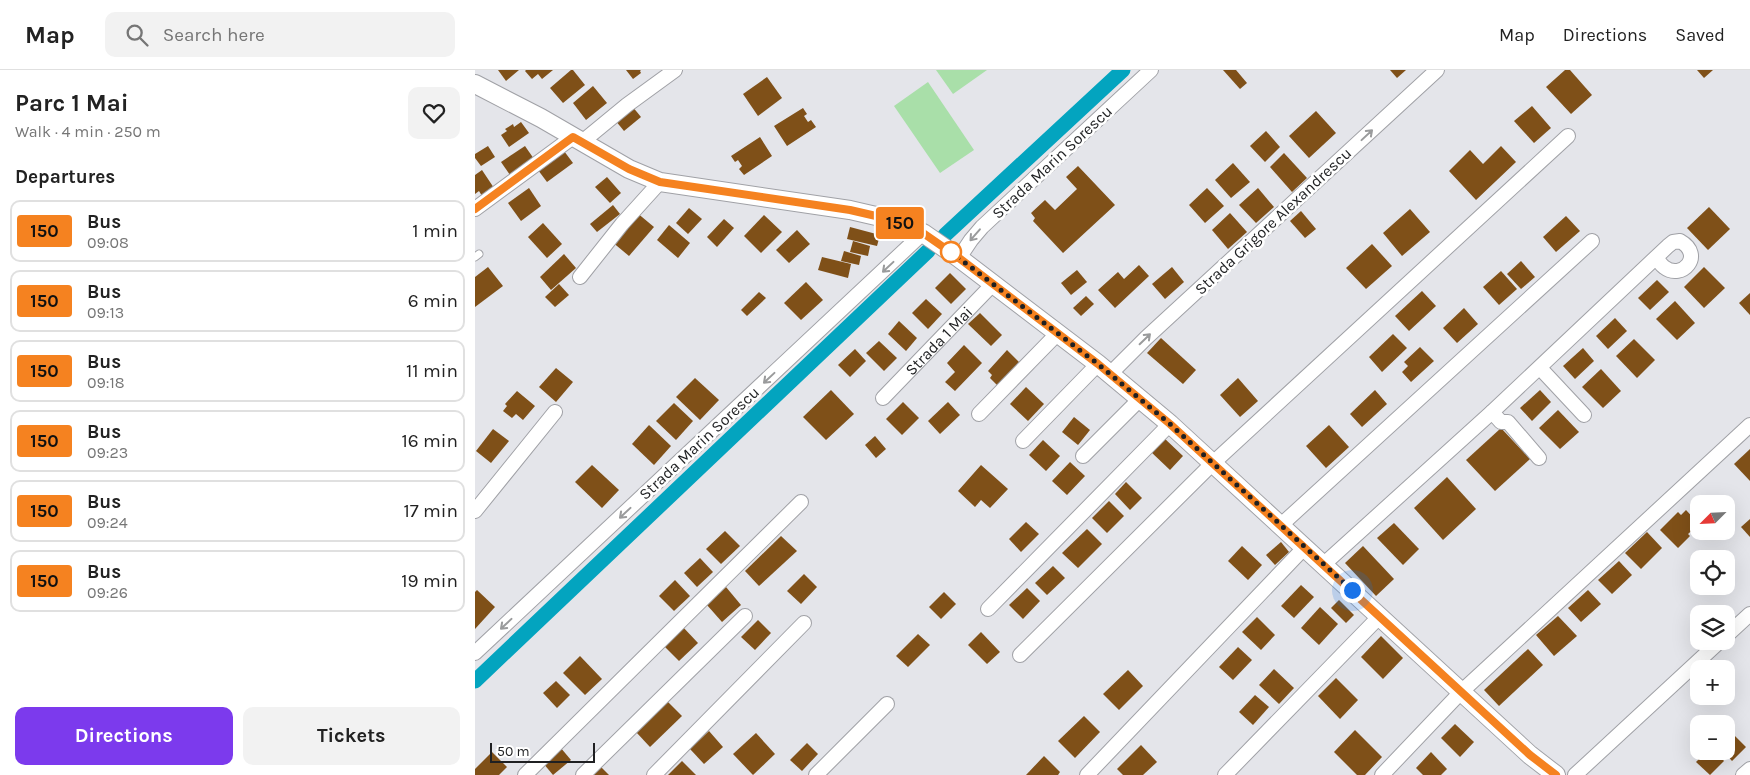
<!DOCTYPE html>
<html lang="en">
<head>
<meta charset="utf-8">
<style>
  body { margin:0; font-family:Karla,sans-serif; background:#f2f2f2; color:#222; height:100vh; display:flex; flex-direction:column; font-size:19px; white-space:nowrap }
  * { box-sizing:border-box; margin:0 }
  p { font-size:16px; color:#767676 }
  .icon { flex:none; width:28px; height:28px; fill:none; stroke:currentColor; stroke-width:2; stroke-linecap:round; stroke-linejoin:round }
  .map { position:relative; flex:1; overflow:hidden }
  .details { display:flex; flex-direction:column; background:#fff; width:475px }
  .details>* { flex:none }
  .badge { padding:0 10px; border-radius:4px; font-size:18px; line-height:32px }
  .needle { width:32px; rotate:246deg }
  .fabs { position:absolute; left:1215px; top:425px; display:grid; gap:10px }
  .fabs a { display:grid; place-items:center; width:45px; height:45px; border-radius:10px; background:#fff; box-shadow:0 5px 20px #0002; font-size:25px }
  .scale { position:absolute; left:15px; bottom:12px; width:105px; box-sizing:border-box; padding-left:5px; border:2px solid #1f2022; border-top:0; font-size:14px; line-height:18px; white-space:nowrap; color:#1f2022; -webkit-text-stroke:4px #fff; paint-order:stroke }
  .you { position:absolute; width:25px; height:25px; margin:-12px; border:4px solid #fff; border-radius:50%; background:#1a73e8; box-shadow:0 0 0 8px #1a73e833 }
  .map>.badge { position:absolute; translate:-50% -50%; box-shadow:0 0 0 2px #fff }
  h2 { padding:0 15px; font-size:19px; line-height:45px }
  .round { display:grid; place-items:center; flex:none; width:52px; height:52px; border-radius:10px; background:#f2f2f2 }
  .head { display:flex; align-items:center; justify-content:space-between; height:85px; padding:0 15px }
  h1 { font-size:24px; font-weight:700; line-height:38px }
  .action { display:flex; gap:10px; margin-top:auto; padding:10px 15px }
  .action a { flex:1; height:58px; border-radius:10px; background:#7c3aed; color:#fff; font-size:20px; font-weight:700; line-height:58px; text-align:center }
  .action a+a { background:#f2f2f2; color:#222 }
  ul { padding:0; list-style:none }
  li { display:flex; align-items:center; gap:15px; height:62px; margin:0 10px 8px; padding:0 5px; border:2px solid #e0e0e0; border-radius:10px }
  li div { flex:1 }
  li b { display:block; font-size:19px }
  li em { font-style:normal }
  li .badge { min-width:55px; font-weight:700; text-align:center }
  header { display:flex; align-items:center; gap:30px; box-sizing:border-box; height:70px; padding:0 25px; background:#fff; border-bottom:1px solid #e0e0e0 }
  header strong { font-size:24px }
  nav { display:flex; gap:28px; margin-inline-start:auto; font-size:18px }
  .search { width:350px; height:45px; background:#f2f2f2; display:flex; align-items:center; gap:12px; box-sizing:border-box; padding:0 18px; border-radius:10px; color:#767676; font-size:19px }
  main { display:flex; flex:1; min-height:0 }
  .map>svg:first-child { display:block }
</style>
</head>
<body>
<header>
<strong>Map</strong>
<div class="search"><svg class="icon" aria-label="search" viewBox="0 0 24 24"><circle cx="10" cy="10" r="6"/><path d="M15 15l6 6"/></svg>Search here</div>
<nav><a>Map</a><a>Directions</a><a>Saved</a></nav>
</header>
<main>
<section class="details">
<div class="head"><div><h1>Parc 1 Mai</h1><p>Walk · 4 min · 250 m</p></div><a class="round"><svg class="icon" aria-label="heart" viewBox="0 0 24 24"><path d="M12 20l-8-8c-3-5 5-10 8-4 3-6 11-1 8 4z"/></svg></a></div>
<h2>Departures</h2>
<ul>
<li><span class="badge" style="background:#f58220;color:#111">150</span><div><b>Bus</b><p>09:08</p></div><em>1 min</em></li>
<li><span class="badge" style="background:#f58220;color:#111">150</span><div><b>Bus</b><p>09:13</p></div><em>6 min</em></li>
<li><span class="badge" style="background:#f58220;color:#111">150</span><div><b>Bus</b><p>09:18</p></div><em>11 min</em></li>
<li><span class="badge" style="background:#f58220;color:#111">150</span><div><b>Bus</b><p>09:23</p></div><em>16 min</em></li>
<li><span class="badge" style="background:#f58220;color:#111">150</span><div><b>Bus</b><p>09:24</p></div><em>17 min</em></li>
<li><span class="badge" style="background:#f58220;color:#111">150</span><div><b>Bus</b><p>09:26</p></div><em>19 min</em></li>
</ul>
<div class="action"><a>Directions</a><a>Tickets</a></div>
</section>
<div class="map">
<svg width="1275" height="705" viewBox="0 0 1275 705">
  <rect width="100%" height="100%" fill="#e4e5ea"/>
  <g fill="#a9dfa9">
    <polygon points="461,0 512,0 478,24"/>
    <polygon points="453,12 499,80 465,103 419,36"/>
  </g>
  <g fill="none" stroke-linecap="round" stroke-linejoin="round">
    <g stroke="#03a4bf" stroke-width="15">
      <polyline points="470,165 648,0"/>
      <polyline points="0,611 453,181"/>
    </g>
  </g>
  <g fill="#7f5018">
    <polygon points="23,0 44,0 31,11"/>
    <polygon points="51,0 78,0 67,9 63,4 57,9 50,1"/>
    <polygon points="96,0 98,0 110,15 88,33 75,18"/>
    <polygon points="151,0 166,0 165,1 166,3 158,9"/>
    <polygon points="748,0 761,0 772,13 765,19"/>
    <polygon points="915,0 931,0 922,8"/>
    <polygon points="1090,0 1095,0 1117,25 1096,44 1071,17"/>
    <polygon points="1222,0 1238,0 1229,8"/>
    <polygon points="292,7 307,28 283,46 268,24"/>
    <polygon points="118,16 132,33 111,50 98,33"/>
    <polygon points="157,36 166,47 149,61 140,50"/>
    <polygon points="1057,36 1076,58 1059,73 1039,51"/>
    <polygon points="328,38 332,44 329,46 333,52 336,50 341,57 312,76 299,56"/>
    <polygon points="841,41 861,63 834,88 814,66"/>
    <polygon points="46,52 54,63 34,77 26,65 32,61 30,59 38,54 39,57"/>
    <polygon points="791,61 805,77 790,92 775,76"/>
    <polygon points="285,67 297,86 269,105 264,99 267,96 263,90 260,92 256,86"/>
    <polygon points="13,76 20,87 6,96 0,88 0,84"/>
    <polygon points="50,76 59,89 35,105 26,92"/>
    <polygon points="1026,76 1041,92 1001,130 974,101 995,80 1008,94"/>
    <polygon points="89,81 98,93 72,112 63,100"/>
    <polygon points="809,83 832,108 817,122 795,97"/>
    <polygon points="758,93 775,112 756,128 740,110"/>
    <polygon points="603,96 640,135 588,183 558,151 560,148 556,143 570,130 580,140 602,119 591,107"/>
    <polygon points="7,100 19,118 7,126 4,121 0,124 0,105"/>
    <polygon points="132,107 146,123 135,133 120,117"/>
    <polygon points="54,118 66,136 46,151 33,133"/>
    <polygon points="732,118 749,136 730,153 714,135"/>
    <polygon points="783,118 799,137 781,153 764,135"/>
    <polygon points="138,135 145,144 122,162 115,154"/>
    <polygon points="1234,137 1255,159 1233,180 1212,158"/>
    <polygon points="214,138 227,149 213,164 201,153"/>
    <polygon points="935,139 955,162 927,186 908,163"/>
    <polygon points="826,141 841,159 830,168 815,151"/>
    <polygon points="161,142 179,157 154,186 136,171"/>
    <polygon points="755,143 772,162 753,179 737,160"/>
    <polygon points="289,145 307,162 286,183 269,166"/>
    <polygon points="1091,146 1105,161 1081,182 1068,167"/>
    <polygon points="249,149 259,158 242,177 232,167"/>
    <polygon points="68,153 87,174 72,188 53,167"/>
    <polygon points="194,155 215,173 203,188 182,170"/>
    <polygon points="375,157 405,165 402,176 372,169"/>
    <polygon points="322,160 335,174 314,193 301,180"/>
    <polygon points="378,171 395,176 393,186 375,182"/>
    <polygon points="897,174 917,196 891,219 871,198"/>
    <polygon points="369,181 386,186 384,195 366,191"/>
    <polygon points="89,184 101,198 76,220 65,207"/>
    <polygon points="347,187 376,194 373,208 343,200"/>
    <polygon points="1046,191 1060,207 1046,219 1032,204"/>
    <polygon points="664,195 674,206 640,238 623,220 643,202 649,209"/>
    <polygon points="13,197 28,216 0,237 0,207"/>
    <polygon points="697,197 709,212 690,229 677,214"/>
    <polygon points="1229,197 1250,218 1229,238 1209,217"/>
    <polygon points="602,200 612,212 596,225 586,213"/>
    <polygon points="1026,201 1042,219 1024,235 1008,217"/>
    <polygon points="475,203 491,219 476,234 460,218"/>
    <polygon points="1182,210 1194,222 1175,240 1163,228"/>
    <polygon points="331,212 348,230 326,250 309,233"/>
    <polygon points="84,214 94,225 80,237 70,227"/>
    <polygon points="947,221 961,236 934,261 920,246"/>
    <polygon points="284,222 291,228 272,246 266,240"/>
    <polygon points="1275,223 1275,245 1264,233"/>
    <polygon points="611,226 619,234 606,246 598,238"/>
    <polygon points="451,229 467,244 453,259 437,243"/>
    <polygon points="1200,231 1220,253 1202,270 1181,249"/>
    <polygon points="989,238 1003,254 982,273 968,258"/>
    <polygon points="505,243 527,265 516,276 493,254"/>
    <polygon points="1140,248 1152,261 1133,279 1121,266"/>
    <polygon points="424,251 442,268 431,281 413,264"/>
    <polygon points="918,264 932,278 907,302 894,287"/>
    <polygon points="686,268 721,300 708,314 672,283"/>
    <polygon points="1159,269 1180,290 1162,308 1141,286"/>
    <polygon points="404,271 422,288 409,301 391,283"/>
    <polygon points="489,275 507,293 480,321 470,312 480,302 472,293"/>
    <polygon points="945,277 959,291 936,312 927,302 933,296 929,292"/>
    <polygon points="1108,278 1119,291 1100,309 1088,296"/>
    <polygon points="380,279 391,291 375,307 363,295"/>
    <polygon points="532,280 546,294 524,317 515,308 517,305 513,301"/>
    <polygon points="81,298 98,312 81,332 64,317"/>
    <polygon points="1126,299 1146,321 1128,338 1107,317"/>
    <polygon points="220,308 244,330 225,350 201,327"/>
    <polygon points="763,308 783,331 765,347 745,325"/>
    <polygon points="551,317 569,334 553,351 535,334"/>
    <polygon points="356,320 379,344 351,370 328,347"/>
    <polygon points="900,320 912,334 887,357 875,344"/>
    <polygon points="1065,320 1076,332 1057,351 1045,338"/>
    <polygon points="42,321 60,336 48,350 41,344 37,348 28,341 32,336 30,334"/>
    <polygon points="428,332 444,348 427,365 411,349"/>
    <polygon points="473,332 485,345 465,364 453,351"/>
    <polygon points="199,333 218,351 201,370 181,351"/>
    <polygon points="1083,340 1104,362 1085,379 1064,358"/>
    <polygon points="599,347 615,360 603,375 587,362"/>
    <polygon points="174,355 196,376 179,395 157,374"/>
    <polygon points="854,355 874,377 851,398 831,376"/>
    <polygon points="1026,358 1055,389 1020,421 991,390"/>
    <polygon points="18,359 34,371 16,393 1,381"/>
    <polygon points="400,366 411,379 401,388 390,375"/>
    <polygon points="688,367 708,386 695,400 675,381"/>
    <polygon points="568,370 585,386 571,401 554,385"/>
    <polygon points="1275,379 1275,411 1259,394"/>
    <polygon points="595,392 610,406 592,425 577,411"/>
    <polygon points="117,395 144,420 127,438 100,412"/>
    <polygon points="506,395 533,419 515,438 506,430 500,437 483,421"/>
    <polygon points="972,407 1001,439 968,470 939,438"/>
    <polygon points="651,412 667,428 655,440 640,424"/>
    <polygon points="634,431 649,446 632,463 617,448"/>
    <polygon points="1211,440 1224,454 1213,464 1215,466 1203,478 1185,460 1203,442 1206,445"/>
    <polygon points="1275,449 1275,467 1266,457"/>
    <polygon points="551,452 564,464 546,482 534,469"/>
    <polygon points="919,453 944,479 928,495 902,468"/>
    <polygon points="612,459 627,474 603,498 587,483"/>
    <polygon points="250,461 265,476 246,494 231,479"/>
    <polygon points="1172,462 1187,478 1166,499 1150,483"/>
    <polygon points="306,466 322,481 284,516 270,501"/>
    <polygon points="806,472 814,482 800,495 791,485"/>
    <polygon points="767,476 787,495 773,510 753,491"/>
    <polygon points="888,476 919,509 901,526 870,493"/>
    <polygon points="225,488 238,502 222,517 209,503"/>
    <polygon points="1144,491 1157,505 1137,524 1123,510"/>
    <polygon points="578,496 590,508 572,525 560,513"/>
    <polygon points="329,504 342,517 326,534 312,521"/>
    <polygon points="200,510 215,526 199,541 184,526"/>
    <polygon points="826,515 839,527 819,548 806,536"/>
    <polygon points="251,517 266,535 247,552 232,535"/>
    <polygon points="552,518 565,531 548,549 534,535"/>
    <polygon points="2,520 20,537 0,559 0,522"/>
    <polygon points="1113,520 1126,534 1106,552 1093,538"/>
    <polygon points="469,522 481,534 466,549 454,537"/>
    <polygon points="864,530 879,545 871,553 856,538"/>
    <polygon points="845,537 863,554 844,575 826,558"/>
    <polygon points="1083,546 1102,566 1079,586 1061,565"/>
    <polygon points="782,547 800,565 786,580 767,562"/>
    <polygon points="283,550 296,563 280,580 266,567"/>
    <polygon points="207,556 223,573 204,591 188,575"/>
    <polygon points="506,562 525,582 512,594 493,575"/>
    <polygon points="443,564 455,575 433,597 421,586"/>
    <polygon points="906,566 928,588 908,609 886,587"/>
    <polygon points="763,577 777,590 758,610 744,597"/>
    <polygon points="1053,579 1068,595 1024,636 1009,620"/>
    <polygon points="105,586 127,609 110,625 88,603"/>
    <polygon points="799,599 819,618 804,634 784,615"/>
    <polygon points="653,600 668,616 644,640 628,624"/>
    <polygon points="861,608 883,630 865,649 843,626"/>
    <polygon points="81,611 95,625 82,638 68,623"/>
    <polygon points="780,625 794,637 778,655 764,642"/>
    <polygon points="192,631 207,646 175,677 161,662"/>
    <polygon points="609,646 625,662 600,688 583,671"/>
    <polygon points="980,654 999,672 985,687 966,668"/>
    <polygon points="880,660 907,687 890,705 882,705 859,682"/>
    <polygon points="234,661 248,677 229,694 215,679"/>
    <polygon points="1256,662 1271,677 1257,691 1248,681 1251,681 1251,666"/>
    <polygon points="281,663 300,684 278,705 258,684"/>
    <polygon points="332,673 343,684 327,701 315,690"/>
    <polygon points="666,675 682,692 668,705 648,705 642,699"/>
    <polygon points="85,677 96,690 78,705 68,693"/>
    <polygon points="1232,681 1240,681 1249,691 1235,705 1221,692"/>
    <polygon points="17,682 32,697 24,705 0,705 0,699"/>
    <polygon points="956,682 972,699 966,705 948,705 941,698"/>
    <polygon points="569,686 585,702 583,705 551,705"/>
    <polygon points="207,691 221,705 193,705"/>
    <polygon points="125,696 134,705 116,705"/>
  </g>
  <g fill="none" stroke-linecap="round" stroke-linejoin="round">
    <g stroke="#a0a1a6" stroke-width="9">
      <polyline id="service" points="0,187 4,184"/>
    </g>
    <g stroke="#a0a1a6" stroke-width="16">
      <g id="minor">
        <polyline points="107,72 152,35 200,0"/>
        <polyline points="0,139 98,67"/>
        <polyline points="484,188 496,170 507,157 676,0"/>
        <polyline points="105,207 147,154 185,112"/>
        <polyline points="1065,298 1109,345"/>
        <polyline points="635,304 671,268 962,0"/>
        <path id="s1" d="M 408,328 L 518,214"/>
        <polyline points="1017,342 1026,352 1033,352 1064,388"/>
        <polyline points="504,344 583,263"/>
        <polyline points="548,371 623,294"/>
        <polyline points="608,386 665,329"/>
        <polyline points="0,441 80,342"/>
        <polyline points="806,455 1117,171"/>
        <path d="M 849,494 L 1017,342 L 1193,176 L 1198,172 L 1205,171 C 1230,185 1207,211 1189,197 C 1186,195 1184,191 1181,188"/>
        <polyline points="513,539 695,354"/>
        <polyline points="1251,566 1275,544"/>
        <polyline points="0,583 448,163"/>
        <polyline points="545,585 738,393 1093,66"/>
        <polyline points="50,705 326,432"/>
        <polyline points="108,705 270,546"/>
        <polyline points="179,705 329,553"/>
        <polyline points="341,705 412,634"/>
        <polyline points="612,705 830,477"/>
        <polyline points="750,705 905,546"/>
        <polyline points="907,705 986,622 1275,355"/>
        <polyline points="1100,705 1245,571"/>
        <polyline points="1268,705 1275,699"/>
      </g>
    </g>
    <g stroke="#a0a1a6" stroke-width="20">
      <polyline id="tertiary" points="0,14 66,48 154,99 185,112 375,140 414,149 448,163 484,188 623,294 695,354 1055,685 1081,705"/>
    </g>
    <use href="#service" stroke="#fff" stroke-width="7"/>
    <use href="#minor" stroke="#fff" stroke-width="14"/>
    <use href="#tertiary" stroke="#fff" stroke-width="18"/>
  </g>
  <defs><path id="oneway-shaft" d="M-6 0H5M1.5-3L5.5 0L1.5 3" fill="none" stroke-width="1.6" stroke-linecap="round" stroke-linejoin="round" transform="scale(1.25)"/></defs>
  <g stroke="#9a9b9c">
    <use href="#oneway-shaft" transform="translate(892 65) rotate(-43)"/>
    <use href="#oneway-shaft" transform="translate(500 165) rotate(131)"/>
    <use href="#oneway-shaft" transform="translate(413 197) rotate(137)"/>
    <use href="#oneway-shaft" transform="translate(670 269) rotate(-44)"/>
    <use href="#oneway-shaft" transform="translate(294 308) rotate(137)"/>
    <use href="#oneway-shaft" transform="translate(150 443) rotate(137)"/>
    <use href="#oneway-shaft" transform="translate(31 554) rotate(137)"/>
  </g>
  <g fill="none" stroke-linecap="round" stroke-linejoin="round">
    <g stroke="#fff" stroke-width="11">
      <polyline id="line" points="0,139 98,67 154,99 185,112 375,140 414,149 448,163 484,188 623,294 695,354 1055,685 1081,705"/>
    </g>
    <use href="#line" stroke="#f58220" stroke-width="8"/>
    <polyline stroke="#1f2022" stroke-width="5" stroke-dasharray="0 9" points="476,182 623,294 695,354 877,520"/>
  </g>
  <circle fill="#fff" stroke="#f58220" stroke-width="2.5" cx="476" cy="182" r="10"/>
  <g text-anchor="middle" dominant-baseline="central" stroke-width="5" stroke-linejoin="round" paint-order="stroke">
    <g font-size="16" fill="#1f2022" stroke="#fff">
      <text transform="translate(577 92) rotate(-43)">Strada Marin Sorescu</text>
      <text transform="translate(798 151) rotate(-43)">Strada Grigore Alexandrescu</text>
      <text stroke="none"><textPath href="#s1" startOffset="80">Strada 1 Mai</textPath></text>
      <text transform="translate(224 373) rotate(-43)">Strada Marin Sorescu</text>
    </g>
  </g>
</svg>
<div class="fabs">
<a><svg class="needle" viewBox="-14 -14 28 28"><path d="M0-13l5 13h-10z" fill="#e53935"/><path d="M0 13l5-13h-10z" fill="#767676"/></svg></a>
<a><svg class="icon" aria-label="locate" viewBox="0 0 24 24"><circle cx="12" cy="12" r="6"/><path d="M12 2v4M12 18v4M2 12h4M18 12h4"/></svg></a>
<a><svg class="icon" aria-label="layers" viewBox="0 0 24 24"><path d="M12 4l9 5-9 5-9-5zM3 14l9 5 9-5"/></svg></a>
<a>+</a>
<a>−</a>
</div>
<div class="scale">50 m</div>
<div class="you" style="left:877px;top:520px"></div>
<b class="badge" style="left:425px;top:153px;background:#f58220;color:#111">150</b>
</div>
</main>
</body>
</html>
